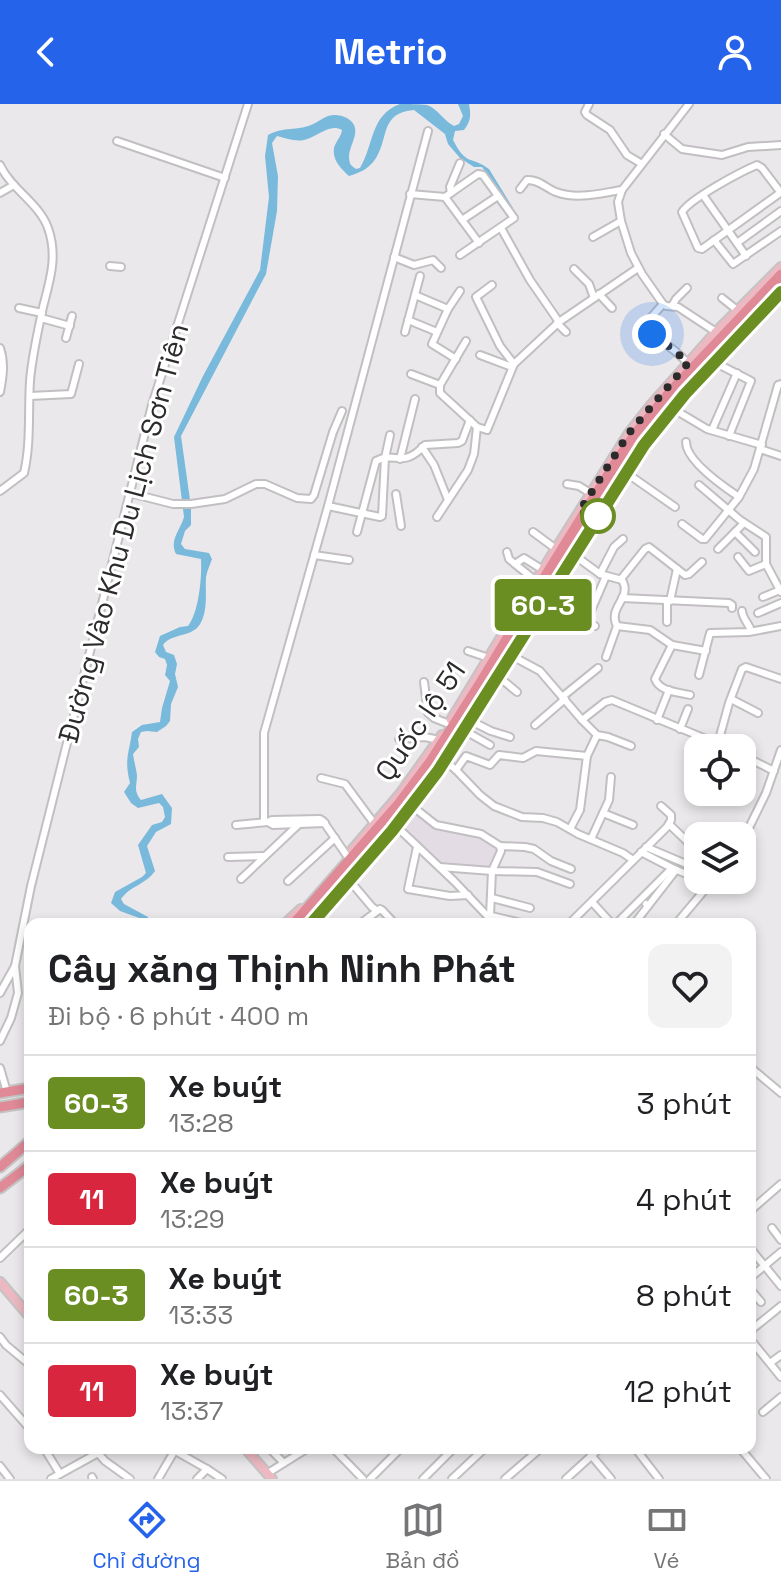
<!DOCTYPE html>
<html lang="vi">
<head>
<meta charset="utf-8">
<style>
  body { margin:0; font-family:"Space Grotesk",sans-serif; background:#f2f2f2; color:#202124; height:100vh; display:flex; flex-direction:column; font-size:30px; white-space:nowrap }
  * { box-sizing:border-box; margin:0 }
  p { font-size:26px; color:#757577 }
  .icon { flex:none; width:44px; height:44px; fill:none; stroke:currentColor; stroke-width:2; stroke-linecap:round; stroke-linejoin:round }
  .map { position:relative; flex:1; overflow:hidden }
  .drawer { position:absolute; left:24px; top:814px; width:732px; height:536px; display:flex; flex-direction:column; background:#fff; border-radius:16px; box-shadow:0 4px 12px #0003 }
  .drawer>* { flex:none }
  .badge { padding:0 16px; border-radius:6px; font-size:28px; line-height:52px }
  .tools { position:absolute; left:684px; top:630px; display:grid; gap:16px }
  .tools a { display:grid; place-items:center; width:72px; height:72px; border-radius:16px; background:#fff; box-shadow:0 4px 12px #0003; font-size:40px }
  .you { position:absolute; width:40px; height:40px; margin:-20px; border:6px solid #fff; border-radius:50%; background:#1a73e8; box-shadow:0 0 0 12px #1a73e833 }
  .map>.badge { position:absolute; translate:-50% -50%; box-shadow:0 0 0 4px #fff }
  .round { display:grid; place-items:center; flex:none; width:84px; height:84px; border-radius:16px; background:#f2f2f2 }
  .summary { display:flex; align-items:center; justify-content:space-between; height:136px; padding:0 24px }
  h1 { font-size:38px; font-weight:600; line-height:60px }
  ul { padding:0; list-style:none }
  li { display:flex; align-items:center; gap:24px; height:96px; padding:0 24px; border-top:2px solid #e0e0e0 }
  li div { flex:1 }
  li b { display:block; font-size:30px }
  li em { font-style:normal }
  li .badge { min-width:88px; font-weight:700; text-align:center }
  header { display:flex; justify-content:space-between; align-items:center; height:104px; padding:0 24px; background:#2563eb; color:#fff; font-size:36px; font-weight:600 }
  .menu { display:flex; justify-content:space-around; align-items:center; height:112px; border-top:2px solid #e0e0e0; background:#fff; font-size:22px; color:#757577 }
  .menu a { display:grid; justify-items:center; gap:4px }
  .menu .selected { color:#2563eb }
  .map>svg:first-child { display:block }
</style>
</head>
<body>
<header><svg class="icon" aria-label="back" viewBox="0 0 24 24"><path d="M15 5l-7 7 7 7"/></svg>Metrio<svg class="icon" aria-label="person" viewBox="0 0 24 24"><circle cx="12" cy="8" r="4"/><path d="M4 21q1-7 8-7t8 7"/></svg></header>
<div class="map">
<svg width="781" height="1375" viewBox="0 0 781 1375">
  <rect width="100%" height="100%" fill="#ebe8eb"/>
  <polygon fill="#e4dce5" points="412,705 430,719 480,731 495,740 499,747 491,766 439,762 399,723"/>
  <path fill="#79b9dc" d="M 400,0 C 408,0 420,0 427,1 C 438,5 444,17 454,22 L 459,20 L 463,12 L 458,0 L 469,0 C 471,11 471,17 464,26 L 455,27 L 453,36 C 467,63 470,51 489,65 L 513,104 L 509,103 L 482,63 L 474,63 L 460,54 L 448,40 L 445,30 L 414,6 C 380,9 389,33 376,54 C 370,64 360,69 349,72 C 341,65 332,56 334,44 C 336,37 341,33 342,26 C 329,19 318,33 304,36 C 295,38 286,34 277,32 L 272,39 L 278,72 L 277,107 L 266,170 L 181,332 L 191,403 L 191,421 L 185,427 L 181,440 L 185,445 L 209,449 L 212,455 C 210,461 207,467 206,473 C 205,489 209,511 197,524 C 187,533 171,530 163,541 L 166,548 L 174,551 L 177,560 L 175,570 L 178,583 L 171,600 L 170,617 L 166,622 L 157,628 L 147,627 L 141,628 L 138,635 L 139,643 L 133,650 C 134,657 136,664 137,671 C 137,682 133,686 141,696 L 162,690 L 172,704 L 171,720 L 156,728 L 147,742 L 155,767 C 145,781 130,782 121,795 L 124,800 L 148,813 L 149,820 L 143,820 L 142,815 L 120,807 L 111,799 L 115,788 L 142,773 L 146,769 L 138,741 L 152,721 L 162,718 L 165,713 L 163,703 L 159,699 L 138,704 L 131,699 L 124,688 L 130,679 C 124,655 129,650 132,628 L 142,621 L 160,618 L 162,604 L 170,577 L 165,571 L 167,561 L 165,555 L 159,553 L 155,548 L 160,532 L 180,523 L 188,522 C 199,508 202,473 201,455 L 176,450 C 169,436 180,427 184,413 L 174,333 L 203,272 L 260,166 L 269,93 L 265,52 L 268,31 C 285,22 296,27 311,21 C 317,19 322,14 328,12 C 334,10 341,11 347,14 C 365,25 348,41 349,54 C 350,62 351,61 356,65 L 360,64 C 374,41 370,11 400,0 Z"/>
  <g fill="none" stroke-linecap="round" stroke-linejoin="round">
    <g stroke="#c2bfc2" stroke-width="10">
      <g id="minor">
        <polyline points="589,0 585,8 587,11 610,26 627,51 642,60"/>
        <polyline points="689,0 622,86 618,98 621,117 631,149 642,170 663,200 666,202 678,203 719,230"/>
        <polyline points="664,30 682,45 722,51 748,43 781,41"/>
        <polyline points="117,37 225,74"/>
        <path d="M 0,61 C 11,85 39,99 48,124 C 58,152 50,176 43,203 C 38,227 32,252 30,277 C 28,308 31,339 24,369 L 0,387"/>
        <path d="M 520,85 L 527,76 C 538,75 546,84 556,88 C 577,96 601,89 622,86"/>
        <polyline points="0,89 14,81"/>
        <polyline points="451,89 450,83 460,59"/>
        <path d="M 780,89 L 702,145 L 698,144 L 682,108 C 690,95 740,68 757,61 L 762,64 L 781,89"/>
        <polyline points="410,90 445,93 478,70 483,71 514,114 460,151"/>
        <polyline points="703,91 746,152"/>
        <polyline points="445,93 479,139"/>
        <polyline points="462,116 498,92"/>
        <polyline points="501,124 530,176 559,218"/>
        <polyline points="593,133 621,117"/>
        <polyline points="714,136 733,160 781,127"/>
        <polyline points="737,139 781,107"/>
        <polyline points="394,153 414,161 433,156 441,164"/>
        <polyline points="110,162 121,163"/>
        <polyline points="574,165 589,180 594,194"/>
        <polyline points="492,181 476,193 500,242 514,260"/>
        <polyline points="599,190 612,204"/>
        <polyline points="415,191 448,205"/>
        <polyline points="722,194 737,206"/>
        <polyline points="672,202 676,195 687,184"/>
        <polyline points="19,204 42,209"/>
        <polyline points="41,214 70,222"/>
        <polyline points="408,216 437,228"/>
        <polyline points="557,219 566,228"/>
        <polyline points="639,227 663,200"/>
        <polyline points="405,228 420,172"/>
        <polyline points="652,230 675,247 688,259"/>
        <polyline points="66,234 72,212"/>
        <polyline points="466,237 440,281 440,289 477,323 487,326 514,260 559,218 638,164"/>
        <path d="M 0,244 C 5,259 3,272 0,288"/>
        <polyline points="480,251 512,263"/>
        <polyline points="456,255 432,240 448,205 460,187"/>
        <polyline points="714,258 751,277 729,332"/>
        <polyline points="411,270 440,281"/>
        <polyline points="30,292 71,290 79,260"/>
        <polyline points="670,303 707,325 762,341"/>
        <polyline points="712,326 737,269"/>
        <path d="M 686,338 C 686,357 724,383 739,393"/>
        <polyline points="422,343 434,361 448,396"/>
        <polyline points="760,345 781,352"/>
        <polyline points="400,355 415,295"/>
        <polyline points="625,368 675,403"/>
        <polyline points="567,380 579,382 590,389"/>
        <polyline points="699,381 740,416 766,433 766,460 781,488"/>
        <polyline points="130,389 173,400 191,400 225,395 256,380 265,380 297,394 311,395 314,391 333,328 342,307"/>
        <polyline points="396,390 401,422"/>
        <polyline points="328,402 380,413 382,412 385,354 390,331"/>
        <polyline points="437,413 468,366 474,350 477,323"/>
        <polyline points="682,420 702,435 705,435 739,393 754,365 778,281 781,280"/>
        <path d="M 357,428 L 376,357 C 396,346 401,366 425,341 L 458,339 L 462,337 L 470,316"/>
        <polyline points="533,428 556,445"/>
        <polyline points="735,428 755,448"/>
        <polyline points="718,445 744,419"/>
        <polyline points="507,448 509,455 515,460 524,454 543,466"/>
        <polyline points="314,451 349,456"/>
        <path d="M 574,451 L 600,470 L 622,476 C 633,494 607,503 617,522 L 606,553"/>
        <polyline points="738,453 749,467 766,460"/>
        <polyline points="515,460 536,477"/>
        <polyline points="600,470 614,443 623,435"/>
        <polyline points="621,475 645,445 649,443 685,471 689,470 702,458"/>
        <polyline points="763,493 780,486"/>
        <polyline points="622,494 729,499 732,501 732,504"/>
        <polyline points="667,497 667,518"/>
        <polyline points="670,497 677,465"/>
        <path d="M 742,507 C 743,516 749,519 751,527"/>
        <polyline points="758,509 781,499"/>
        <polyline points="595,522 588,519 587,516 606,472"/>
        <polyline points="617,522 650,526 672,541 706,547"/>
        <path d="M 672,541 L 655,575 C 660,588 678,588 690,591"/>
        <polyline points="468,547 489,554"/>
        <polyline points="512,552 540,567 582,616 597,631 608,633 631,642"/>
        <polyline points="699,571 710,529 749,528 781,522"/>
        <polyline points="499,573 517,588"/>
        <polyline points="424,578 428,609 434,614 449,620"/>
        <polyline points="562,593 598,564"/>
        <polyline points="731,595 758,609"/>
        <polyline points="582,616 605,598 612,596 728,644"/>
        <polyline points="657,616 669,586"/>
        <polyline points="471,617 491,627 510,633"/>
        <polyline points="535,621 565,595"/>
        <polyline points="680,625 688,605"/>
        <polyline points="465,627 490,641"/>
        <polyline points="399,635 425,633 439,636"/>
        <polyline points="718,639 729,599 742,565 746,563 781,575"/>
        <polyline points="742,651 774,667"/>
        <polyline points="445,657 456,666 480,691 494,702 522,713 543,714 557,718 578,730 623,749 633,756"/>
        <polyline points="456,666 466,652 490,661 499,651 523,654 536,647 587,652"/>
        <polyline points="321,674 345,680 376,722"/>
        <polyline points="412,702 436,721 481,730 500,742 501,747 492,767 490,812"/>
        <polyline points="603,709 633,721"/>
        <polyline points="264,718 264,629 328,402 428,27"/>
        <polyline points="268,718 273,721 325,719"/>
        <polyline points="669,720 698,748"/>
        <polyline points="236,721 268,718 272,716 320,715 323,717 347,752"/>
        <polyline points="396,722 454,777 495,820"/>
        <polyline points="570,725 580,706 587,652 597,631"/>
        <polyline points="591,735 609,696 611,673"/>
        <polyline points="742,738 766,689 781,646"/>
        <polyline points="500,742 525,743 534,745 551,757 571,765"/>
        <polyline points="417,743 408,785 450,792 468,791"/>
        <polyline points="646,743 698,765"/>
        <polyline points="641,748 672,764"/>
        <polyline points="228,753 264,752"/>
        <polyline points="440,763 492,767 537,768 570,780"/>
        <polyline points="241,775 299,720"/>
        <polyline points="288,777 335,734"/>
        <polyline points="350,777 372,803 376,806 382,806 395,820"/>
        <polyline points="492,794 530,804"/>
        <polyline points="592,798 612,820"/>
        <polyline points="648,802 676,766"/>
        <polyline points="487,811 526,820"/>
        <polyline points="360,820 380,805"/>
        <polyline points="569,820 667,723 671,716 671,711 661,702"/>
        <polyline points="616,820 672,764 698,775"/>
        <polyline points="634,820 648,802 646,800"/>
        <polyline points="676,820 713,776"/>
        <polyline points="0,889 15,862"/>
        <polyline points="0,937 11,914 18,889 15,862 31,782 152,301 248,0"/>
        <polyline points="750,963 781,989"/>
        <polyline points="0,964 7,988"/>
        <polyline points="750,1107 781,1080"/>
        <polyline points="772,1124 781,1136"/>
        <polyline points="750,1144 781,1182"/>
        <polyline points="0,1154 30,1125"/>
        <polyline points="750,1174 781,1148"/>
        <polyline points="750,1185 761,1198"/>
        <polyline points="750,1227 781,1202"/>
        <polyline points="0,1233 6,1241 30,1261"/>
        <polyline points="750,1235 781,1273"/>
        <polyline points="770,1259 781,1251"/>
        <polyline points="0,1291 30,1325"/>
        <polyline points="763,1308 781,1293"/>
        <polyline points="44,1344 60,1370"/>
        <polyline points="170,1344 207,1365 222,1375"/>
        <polyline points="269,1344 283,1358"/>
        <polyline points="333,1344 363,1375"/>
        <polyline points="635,1344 659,1375"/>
        <polyline points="740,1344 766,1375"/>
        <polyline points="591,1351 611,1375"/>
        <polyline points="0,1362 10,1375"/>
        <polyline points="268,1369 308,1344"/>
        <polyline points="92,1373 93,1375"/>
        <polyline points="51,1375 98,1349 105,1357 130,1375"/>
        <polyline points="158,1375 175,1346"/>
        <polyline points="197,1375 207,1365"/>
        <polyline points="370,1375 401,1344"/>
        <polyline points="423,1375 454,1344"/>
        <polyline points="452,1375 485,1344"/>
        <polyline points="505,1375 541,1344"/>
        <polyline points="566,1375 600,1344"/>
      </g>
    </g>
    <g stroke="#c4c4c4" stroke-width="12">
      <g id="major">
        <polyline points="451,616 523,497 629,329 651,301 716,228 781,163"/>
        <polyline points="352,746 400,690 442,631"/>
        <polyline points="285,820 301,805"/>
        <polyline points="311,820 392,727 445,657 644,341 685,290 781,188"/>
        <polyline points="0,1178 30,1213"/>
        <polyline points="245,1344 272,1375"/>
      </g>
    </g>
    <g stroke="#c4c4c4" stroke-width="13">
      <g id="highway">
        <polyline points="293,820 398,700 431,656 481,577 525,504 616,357 636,328 672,285 781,170"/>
        <path d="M 303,820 C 350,768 399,715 439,657 C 511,552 568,437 643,334 C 684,279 732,228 781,181"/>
        <polyline points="0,989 30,984"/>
        <polyline points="0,1003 30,998"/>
        <polyline points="0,1063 30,1037"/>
        <polyline points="0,1084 30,1061"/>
      </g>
    </g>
    <use href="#minor" stroke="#fff" stroke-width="6"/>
    <use href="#major" stroke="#ecb8c1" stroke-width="8"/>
    <use href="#highway" stroke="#e08997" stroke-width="9"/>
  </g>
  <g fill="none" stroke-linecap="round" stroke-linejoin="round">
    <g stroke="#fff" stroke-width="18">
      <polyline id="line" points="311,820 392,727 438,667 644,341 685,290 781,188"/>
    </g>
    <use href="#line" stroke="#6b8e23" stroke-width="12"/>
    <polyline stroke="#2c2b2c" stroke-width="8" stroke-dasharray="0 14.4" points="598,412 579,408 629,329 688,259 675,247 652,230"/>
  </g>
  <circle fill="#fff" stroke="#6b8e23" stroke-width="4" cx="598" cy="412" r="16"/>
  <g text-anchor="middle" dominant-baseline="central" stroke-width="6" stroke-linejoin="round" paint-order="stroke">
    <g font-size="28" fill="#2c2b2c" stroke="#fff">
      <text transform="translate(123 429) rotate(-75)">Đường Vào Khu Du Lịch Sơn Tiên</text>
      <text transform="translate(420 617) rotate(-56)">Quốc lộ 51</text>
    </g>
  </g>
</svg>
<div class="tools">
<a><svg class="icon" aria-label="locate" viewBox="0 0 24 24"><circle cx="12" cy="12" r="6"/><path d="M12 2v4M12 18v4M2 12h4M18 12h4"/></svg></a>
<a><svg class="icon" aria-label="layers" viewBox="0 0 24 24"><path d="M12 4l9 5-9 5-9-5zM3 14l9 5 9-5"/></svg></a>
</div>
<div class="you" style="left:652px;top:230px"></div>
<b class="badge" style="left:543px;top:501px;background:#6b8e23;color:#fff">60-3</b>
<section class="drawer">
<div class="summary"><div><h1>Cây xăng Thịnh Ninh Phát</h1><p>Đi bộ · 6 phút · 400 m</p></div><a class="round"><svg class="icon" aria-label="heart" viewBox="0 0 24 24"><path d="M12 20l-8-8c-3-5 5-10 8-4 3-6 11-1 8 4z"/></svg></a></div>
<ul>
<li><span class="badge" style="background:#6b8e23;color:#fff">60-3</span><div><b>Xe buýt</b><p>13:28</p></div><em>3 phút</em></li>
<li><span class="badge" style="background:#d7263d;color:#fff">11</span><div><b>Xe buýt</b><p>13:29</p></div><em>4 phút</em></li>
<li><span class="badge" style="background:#6b8e23;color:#fff">60-3</span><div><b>Xe buýt</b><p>13:33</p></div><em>8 phút</em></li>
<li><span class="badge" style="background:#d7263d;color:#fff">11</span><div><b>Xe buýt</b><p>13:37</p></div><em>12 phút</em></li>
</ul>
</section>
</div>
<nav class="menu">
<a class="selected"><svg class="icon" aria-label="directions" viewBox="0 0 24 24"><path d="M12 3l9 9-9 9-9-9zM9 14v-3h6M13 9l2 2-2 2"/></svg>Chỉ đường</a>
<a><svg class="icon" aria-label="map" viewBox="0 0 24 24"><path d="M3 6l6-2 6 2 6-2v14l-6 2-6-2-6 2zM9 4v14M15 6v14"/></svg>Bản đồ</a>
<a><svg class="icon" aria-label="tickets" viewBox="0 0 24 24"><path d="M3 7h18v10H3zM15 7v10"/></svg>Vé</a>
</nav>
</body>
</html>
